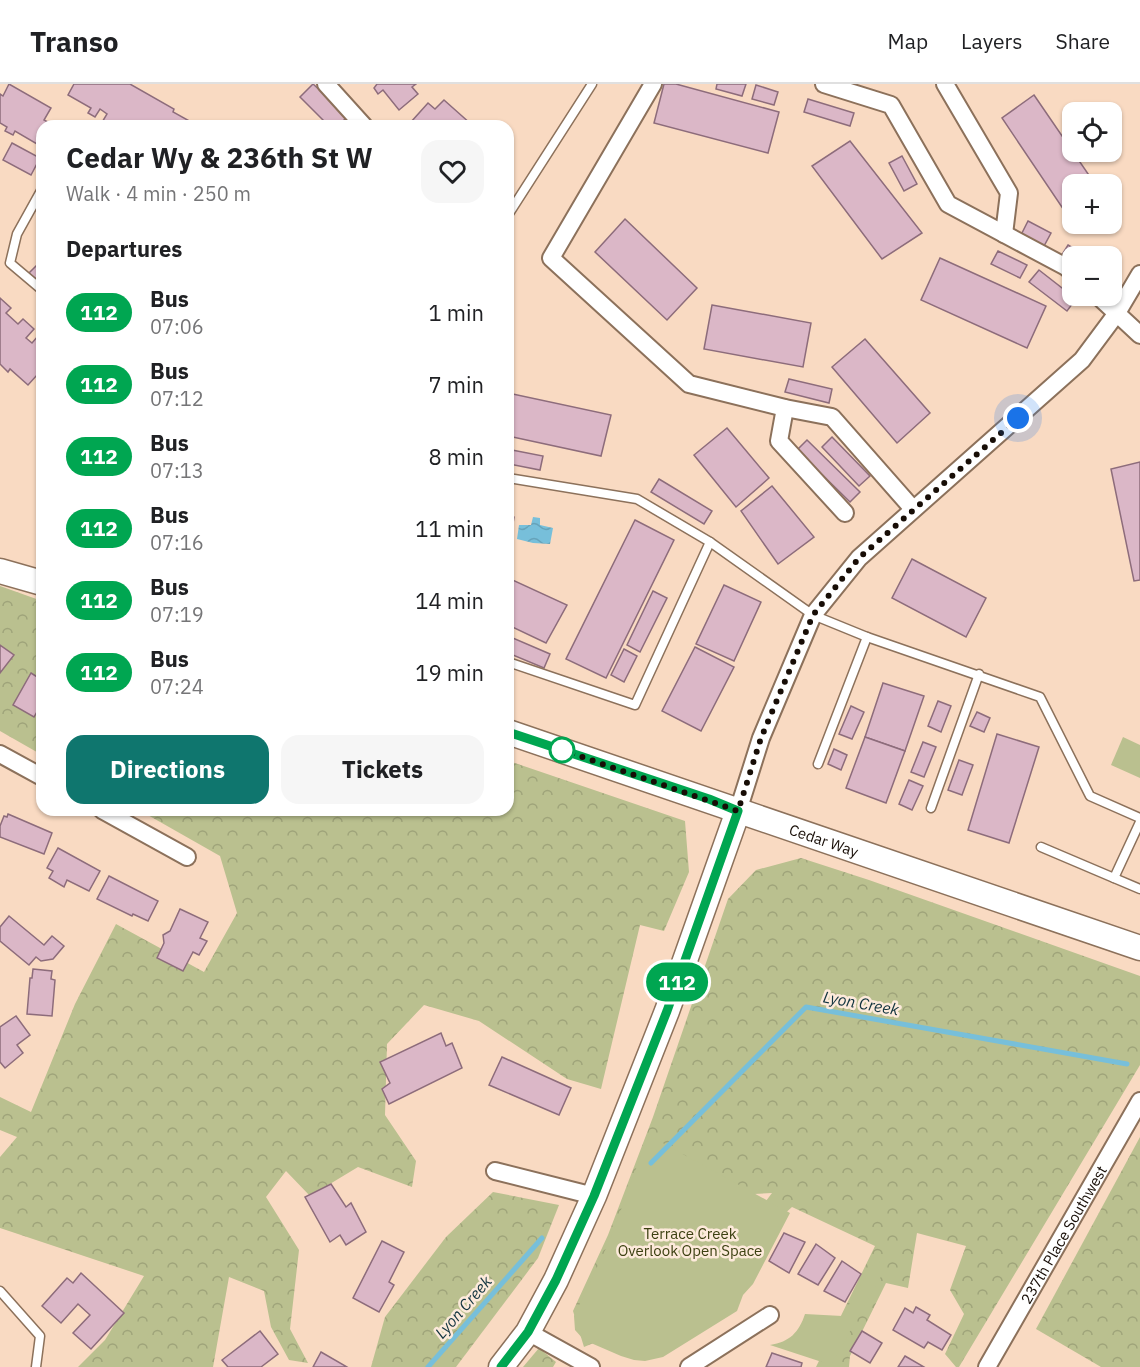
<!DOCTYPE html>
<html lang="en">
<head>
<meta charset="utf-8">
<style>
  body { margin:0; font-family:"IBM Plex Sans",sans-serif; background:#f6f6f6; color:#202124; height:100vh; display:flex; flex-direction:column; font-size:22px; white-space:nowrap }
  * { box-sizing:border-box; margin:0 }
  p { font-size:20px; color:#757577 }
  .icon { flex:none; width:33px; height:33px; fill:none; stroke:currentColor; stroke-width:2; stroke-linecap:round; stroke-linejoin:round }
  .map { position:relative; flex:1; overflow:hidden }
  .sheet { position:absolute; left:36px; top:36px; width:478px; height:696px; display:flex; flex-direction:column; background:#fff; border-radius:18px; box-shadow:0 2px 4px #0004 }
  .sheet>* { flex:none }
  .badge { padding:0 12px; border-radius:20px; font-size:21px; line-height:39px }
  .tools { position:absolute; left:1062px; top:18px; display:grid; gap:12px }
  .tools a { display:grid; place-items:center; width:60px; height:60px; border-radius:12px; background:#fff; box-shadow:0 2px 4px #0004; font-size:30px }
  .you { position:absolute; width:30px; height:30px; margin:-15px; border:4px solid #fff; border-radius:50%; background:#1a73e8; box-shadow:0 0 0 9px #1a73e833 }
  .map>.badge { position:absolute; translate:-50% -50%; box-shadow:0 0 0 3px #fff }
  h2 { padding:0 30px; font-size:22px; line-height:54px }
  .round { display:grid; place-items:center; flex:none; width:63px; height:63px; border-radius:18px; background:#f6f6f6 }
  .headline { display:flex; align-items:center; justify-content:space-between; height:102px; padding:0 30px }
  h1 { font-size:28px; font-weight:800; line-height:45px }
  .action { display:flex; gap:12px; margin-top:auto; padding:12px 30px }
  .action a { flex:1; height:69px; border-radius:18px; background:#0f766e; color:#fff; font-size:24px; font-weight:800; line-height:69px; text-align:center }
  .action a+a { background:#f6f6f6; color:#202124 }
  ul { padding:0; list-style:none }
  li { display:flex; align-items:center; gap:18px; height:72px; padding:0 30px }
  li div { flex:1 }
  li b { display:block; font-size:22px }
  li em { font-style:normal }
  li .badge { min-width:66px; font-weight:700; text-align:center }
  header { display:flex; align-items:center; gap:36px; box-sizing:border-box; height:84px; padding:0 30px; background:#fff; border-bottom:2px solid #e0e0e0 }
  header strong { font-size:28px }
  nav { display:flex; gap:33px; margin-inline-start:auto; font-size:21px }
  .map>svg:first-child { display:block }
</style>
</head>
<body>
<header>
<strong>Transo</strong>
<nav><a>Map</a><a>Layers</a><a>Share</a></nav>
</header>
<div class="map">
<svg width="1140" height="1283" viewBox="0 0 1140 1283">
  <defs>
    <pattern id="forest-crowns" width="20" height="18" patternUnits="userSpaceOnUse" patternTransform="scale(1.5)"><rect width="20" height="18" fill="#bac08f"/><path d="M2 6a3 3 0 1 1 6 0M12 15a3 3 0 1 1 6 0" fill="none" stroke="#9fa47a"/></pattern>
    <pattern id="water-waves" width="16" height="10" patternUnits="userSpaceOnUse" patternTransform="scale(1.5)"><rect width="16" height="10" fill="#77bfda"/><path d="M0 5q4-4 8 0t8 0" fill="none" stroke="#66a3ba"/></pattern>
  </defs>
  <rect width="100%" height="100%" fill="#f9dac2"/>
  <g fill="url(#forest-crowns)">
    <polygon points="0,502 42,517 42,671 0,647"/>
    <polygon points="509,677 685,737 689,788 664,847 640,841 601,1005 567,995 479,937 424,921 387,960 385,1031 416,1077 412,1103 358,1083 310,1112 286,1087 266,1113 299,1166 290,1245 308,1279 289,1276 271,1243 264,1207 229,1193 213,1283 78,1283 105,1256 144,1192 0,1144 0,1073 17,1053 0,1046 0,1013 31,1028 75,920 116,840 204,888 237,829 220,772 139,726 508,726"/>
    <polygon points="801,774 869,796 1140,892 1140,981 959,1283 956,1283 945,1270 964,1230 950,1206 966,1162 917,1149 908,1204 886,1199 850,1272 849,1283 816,1283 875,1162 792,1123 768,1145 745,1145 772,1109 714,1112 629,1244 584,1263 573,1227 608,1151 653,1033 728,815 756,786"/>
    <polygon points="1140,1053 1140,1283 1101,1283 1036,1245"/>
    <polygon points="493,1108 559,1121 538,1174 456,1283 371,1283 385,1233 446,1153"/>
    <polygon points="539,1264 556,1278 553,1283 523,1283"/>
  </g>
  <g fill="#bac08f">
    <polygon points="1123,653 1140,661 1140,694 1111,681"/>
    <polygon points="650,1052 790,1129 753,1200 743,1211 737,1227 663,1273 645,1277 634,1276 621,1272 584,1256 575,1246 574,1232 610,1156 645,1060"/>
    <path d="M 876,1176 L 887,1182 L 831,1281 L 770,1261 C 790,1258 799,1248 805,1230 L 842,1232 Z"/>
  </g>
  <polygon fill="url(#water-waves)" points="533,433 540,434 540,441 553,444 550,460 533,459 517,455 519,441 531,441"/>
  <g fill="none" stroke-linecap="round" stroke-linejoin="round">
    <g stroke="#77bfda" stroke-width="5">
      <polyline points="651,1079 806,923 1127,980"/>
      <polyline points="428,1283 542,1154"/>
    </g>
  </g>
  <g fill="#dbb7c7" stroke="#8d6c7b" stroke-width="1.5">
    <polygon points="9,0 51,24 44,36 55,42 42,42 42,59 39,57 37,60 15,47 13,51 5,47 7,43 0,39 0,10 3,12"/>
    <polygon points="74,0 130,0 174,25 173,28 193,39 191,42 105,42 101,40 107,30 100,25 95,33 88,29 91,24 68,11"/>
    <polygon points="313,0 348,32 338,42 329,42 300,13"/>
    <polygon points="377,0 416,0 412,3 418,10 399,26 383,6 378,10 374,4"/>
    <polygon points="664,0 676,0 779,28 768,69 654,39"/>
    <polygon points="717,0 746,0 742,12 716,5"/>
    <polygon points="756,1 778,8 774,21 752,15"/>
    <polygon points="1034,11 1095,100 1072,100 1072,138 1002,34"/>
    <polygon points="808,15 854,29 850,42 804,28"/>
    <polygon points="444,16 471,40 474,37 480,42 416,42 411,38 428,19 435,25"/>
    <polygon points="850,57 922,149 882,175 812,82"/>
    <polygon points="12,59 40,74 31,91 3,76"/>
    <polygon points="902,72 917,100 904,107 889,79"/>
    <polygon points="625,135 697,204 667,236 595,168"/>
    <polygon points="1028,137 1051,149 1044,162 1021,151"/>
    <polygon points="1074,140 1093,140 1079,148"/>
    <polygon points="1068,161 1086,172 1072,172 1072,182 1060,174"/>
    <polygon points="998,167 1027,181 1020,194 991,180"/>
    <polygon points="940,174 1046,222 1027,264 921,216"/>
    <polygon points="42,176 42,201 29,189"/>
    <polygon points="1039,186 1076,215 1067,227 1029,198"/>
    <polygon points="0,214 11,224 6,229 18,240 23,235 34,245 26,254 32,259 38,252 42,256 42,296 37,291 28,301 10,285 8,288 0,280"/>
    <polygon points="712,221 811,239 803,283 704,265"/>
    <polygon points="865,255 930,329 897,359 832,283"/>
    <polygon points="789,295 832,305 829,319 785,308"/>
    <polygon points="508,309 611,331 601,372 508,352"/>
    <polygon points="727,344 769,394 736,423 694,371"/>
    <polygon points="832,353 870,392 859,402 822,363"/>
    <polygon points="807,356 860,408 850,418 797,366"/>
    <polygon points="512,366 543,372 540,386 509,380"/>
    <polygon points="1140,378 1140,496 1134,497 1111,385"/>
    <polygon points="659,395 712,427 704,440 651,408"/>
    <polygon points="772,402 814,453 778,480 741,427"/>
    <polygon points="508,432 514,433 509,464 508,464"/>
    <polygon points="635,436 674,456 606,594 566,575"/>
    <polygon points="912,475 986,514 966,553 892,514"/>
    <polygon points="508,494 567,521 546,559 508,541"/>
    <polygon points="724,501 761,518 734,577 696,560"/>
    <polygon points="653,507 667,514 640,568 627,561"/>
    <polygon points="508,552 550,570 544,584 508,569"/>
    <polygon points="0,561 14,571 0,589"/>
    <polygon points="695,563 734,583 701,647 662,627"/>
    <polygon points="624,565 637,572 624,598 611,591"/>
    <polygon points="31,589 42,596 42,619 34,633 13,621"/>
    <polygon points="883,599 924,612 905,667 865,653"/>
    <polygon points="938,617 951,622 941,648 928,642"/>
    <polygon points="851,622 864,628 852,655 839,650"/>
    <polygon points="977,628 990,634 984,648 970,642"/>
    <polygon points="997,650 1039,663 1009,759 968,746"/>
    <polygon points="865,653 905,667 886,719 846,704"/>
    <polygon points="923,658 936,663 924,693 911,688"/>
    <polygon points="834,665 847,671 841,686 828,680"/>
    <polygon points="959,676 973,681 962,711 948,706"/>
    <polygon points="909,696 923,702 912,726 899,720"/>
    <polygon points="8,730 52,749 44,770 0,753 0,742 4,732 7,733"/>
    <polygon points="58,764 100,787 89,807 67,796 64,803 49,794 53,787 47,784"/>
    <polygon points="109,792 158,817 148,837 133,830 132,832 97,815"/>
    <polygon points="180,825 208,838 200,854 207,857 199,871 193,868 183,887 157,874 164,859 163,851 170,847"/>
    <polygon points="9,832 44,861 52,852 64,862 53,875 41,877 36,873 29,881 0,857 0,843"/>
    <polygon points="33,885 52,887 51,895 55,896 52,932 27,930 30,894 32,894"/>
    <polygon points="16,932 30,951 17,961 23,969 5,984 0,978 0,943"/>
    <polygon points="441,949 446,962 452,959 462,984 389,1020 382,1005 390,999 380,978"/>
    <polygon points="502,973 571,1004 559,1031 489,1001"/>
    <polygon points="331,1100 346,1123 351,1119 366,1148 346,1161 340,1151 330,1158 305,1113"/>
    <polygon points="784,1149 805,1158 789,1189 769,1177"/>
    <polygon points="382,1157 404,1168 389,1198 394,1201 379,1228 353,1214"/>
    <polygon points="816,1160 835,1174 818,1201 798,1190"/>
    <polygon points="842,1177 861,1190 845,1218 824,1207"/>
    <polygon points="81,1189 124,1229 91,1265 73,1249 90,1231 78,1220 61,1239 42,1222 67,1194 73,1199"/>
    <polygon points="916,1223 930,1231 927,1236 951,1251 942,1266 928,1258 924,1264 893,1246 905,1224 913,1229"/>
    <polygon points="260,1247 278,1270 261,1283 228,1283 222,1276"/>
    <polygon points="862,1247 882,1259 870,1279 850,1267"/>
    <polygon points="321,1268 347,1283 313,1283"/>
    <polygon points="772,1269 802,1279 801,1283 766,1283"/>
    <polygon points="905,1272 924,1283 898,1283"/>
  </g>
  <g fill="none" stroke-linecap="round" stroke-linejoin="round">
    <g stroke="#8c715b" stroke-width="11">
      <g id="lane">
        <polyline points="42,105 17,150 10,179 42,206"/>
        <polyline points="508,131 592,0"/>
        <polyline points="508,394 637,415 710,458 813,531 867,553 1040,613 1090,712 1140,734"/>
        <polyline points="508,578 635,621 710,458"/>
        <polyline points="818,680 867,553"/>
        <polyline points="931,724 979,590"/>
        <polyline points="1041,763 1114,794 1140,738"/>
        <polyline points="1114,794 1140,805"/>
        <polyline points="0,1207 40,1252 36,1283"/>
      </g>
    </g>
    <g stroke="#8c715b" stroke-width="20">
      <g id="street">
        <polyline points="326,0 364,42"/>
        <polyline points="653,0 551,174 689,300 785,324 832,333 913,425"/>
        <polyline points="824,0 891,21 948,120 1066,183 1072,188"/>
        <polyline points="945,0 1009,109 1004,150"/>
        <polyline points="1098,212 1140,251"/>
        <polyline points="785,324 779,357 845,429"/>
        <polyline points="0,670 42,693"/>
        <polyline points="102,726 187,773"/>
        <polyline points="738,727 761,654 813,531 859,474 1082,276 1117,229 1140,190"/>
        <polyline points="495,1087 594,1112"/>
        <polyline points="528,1248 591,1283"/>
        <polyline points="689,1283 770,1231"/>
        <path id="s1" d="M 987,1283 L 1140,1017"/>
      </g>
    </g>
    <g stroke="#8c715b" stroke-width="27">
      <g id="secondary">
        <polyline points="0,487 42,499"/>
        <path id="s2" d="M 508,648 L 1140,864"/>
        <polyline points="501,1283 528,1248 556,1196 594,1112 667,927 738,727"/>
      </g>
    </g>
    <use href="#lane" stroke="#fff" stroke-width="8"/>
    <use href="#street" stroke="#fff" stroke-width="16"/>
    <use href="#secondary" stroke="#fff" stroke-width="24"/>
  </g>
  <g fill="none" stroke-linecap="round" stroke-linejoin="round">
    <g stroke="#fff" stroke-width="14">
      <polyline id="line" points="501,1283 528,1248 556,1196 594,1112 667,927 738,727 709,715 508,648"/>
    </g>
    <use href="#line" stroke="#00a651" stroke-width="9"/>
    <polyline stroke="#170d06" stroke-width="6" stroke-dasharray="0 10.8" points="562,666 738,727 761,654 813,531 859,474 1018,334"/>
  </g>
  <circle fill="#fff" stroke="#00a651" stroke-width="3" cx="562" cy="666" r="12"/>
  <g text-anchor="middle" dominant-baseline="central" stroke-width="5" stroke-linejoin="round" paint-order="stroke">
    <g font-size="15" fill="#170d06" stroke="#fdeadb">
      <text stroke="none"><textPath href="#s2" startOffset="334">Cedar Way</textPath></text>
      <text stroke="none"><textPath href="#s1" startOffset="153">237th Place Southwest</textPath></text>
    </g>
    <g font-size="15" fill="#3c4011" stroke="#fdeadb">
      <text x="690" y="1149">Terrace Creek<tspan x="690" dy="17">Overlook Open Space</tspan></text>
    </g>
    <g font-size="16" font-style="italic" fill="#11333f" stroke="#fdeadb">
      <text transform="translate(861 919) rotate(10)">Lyon Creek</text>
      <text transform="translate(463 1223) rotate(-49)">Lyon Creek</text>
    </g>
  </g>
</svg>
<div class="tools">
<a><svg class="icon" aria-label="locate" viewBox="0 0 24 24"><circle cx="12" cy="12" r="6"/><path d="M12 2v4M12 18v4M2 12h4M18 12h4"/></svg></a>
<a>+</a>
<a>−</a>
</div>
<div class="you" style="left:1018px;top:334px"></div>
<b class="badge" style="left:677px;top:898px;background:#00a651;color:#fff">112</b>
<section class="sheet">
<div class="headline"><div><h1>Cedar Wy &amp; 236th St W</h1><p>Walk · 4 min · 250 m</p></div><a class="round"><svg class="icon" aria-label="heart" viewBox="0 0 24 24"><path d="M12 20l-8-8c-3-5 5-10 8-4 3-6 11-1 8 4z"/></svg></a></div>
<h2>Departures</h2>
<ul>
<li><span class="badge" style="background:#00a651;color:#fff">112</span><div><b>Bus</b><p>07:06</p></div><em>1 min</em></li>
<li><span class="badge" style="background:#00a651;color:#fff">112</span><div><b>Bus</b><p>07:12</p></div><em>7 min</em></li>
<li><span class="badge" style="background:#00a651;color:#fff">112</span><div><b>Bus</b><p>07:13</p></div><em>8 min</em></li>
<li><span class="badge" style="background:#00a651;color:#fff">112</span><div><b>Bus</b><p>07:16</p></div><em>11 min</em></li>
<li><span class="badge" style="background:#00a651;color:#fff">112</span><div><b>Bus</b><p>07:19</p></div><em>14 min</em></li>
<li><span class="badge" style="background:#00a651;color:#fff">112</span><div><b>Bus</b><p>07:24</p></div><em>19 min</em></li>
</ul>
<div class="action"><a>Directions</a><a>Tickets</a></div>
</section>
</div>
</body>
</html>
